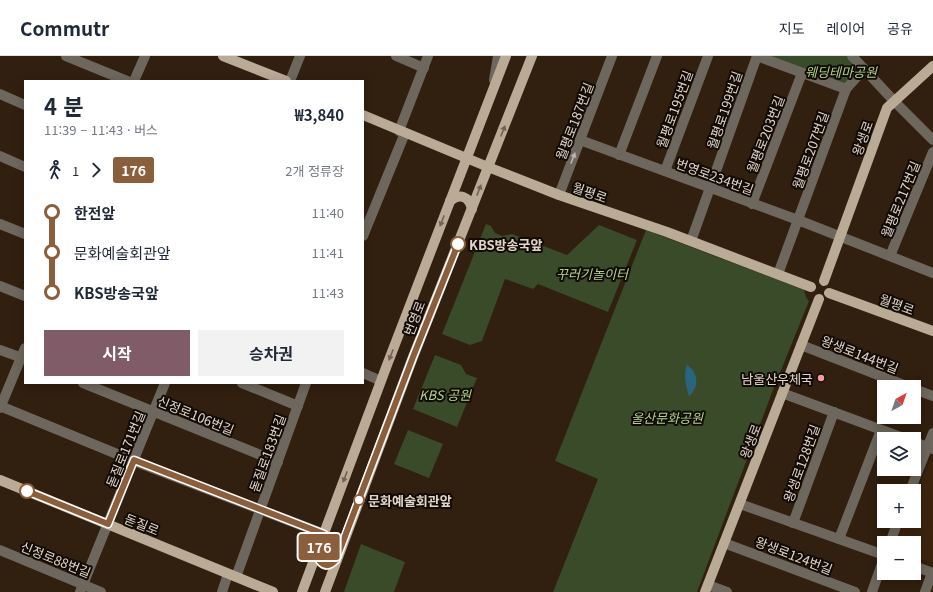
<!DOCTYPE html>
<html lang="ko">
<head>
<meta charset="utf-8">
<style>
  body { margin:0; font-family:Georgia,"Noto Sans KR",serif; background:#f2f2f3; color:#1f2937; height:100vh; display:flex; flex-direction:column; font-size:15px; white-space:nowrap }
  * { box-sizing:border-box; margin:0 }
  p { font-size:13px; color:#747a83 }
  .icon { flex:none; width:22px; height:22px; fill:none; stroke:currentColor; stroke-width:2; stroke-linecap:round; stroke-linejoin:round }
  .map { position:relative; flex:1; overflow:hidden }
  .side { position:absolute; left:24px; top:24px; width:340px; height:304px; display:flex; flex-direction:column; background:#fff; border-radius:0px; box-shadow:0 2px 10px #0003 }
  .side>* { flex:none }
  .badge { padding:0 8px; border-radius:3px; font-size:14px; line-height:26px }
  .needle { width:26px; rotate:40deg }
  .tools { position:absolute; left:877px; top:324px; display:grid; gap:8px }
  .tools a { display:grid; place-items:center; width:44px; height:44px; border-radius:0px; background:#fff; box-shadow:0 2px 10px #0003; font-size:20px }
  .map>.badge { position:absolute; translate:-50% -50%; box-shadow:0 0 0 2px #fff }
  .legs { display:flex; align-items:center; gap:6px; height:44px; padding:0 20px; font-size:13px }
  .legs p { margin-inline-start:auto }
  .summary { display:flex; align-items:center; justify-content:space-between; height:68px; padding:0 20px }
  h1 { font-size:22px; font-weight:700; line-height:30px }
  .action { display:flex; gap:8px; margin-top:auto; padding:8px 20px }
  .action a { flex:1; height:46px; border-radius:0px; background:#7f5c68; color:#fff; font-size:16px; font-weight:700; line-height:46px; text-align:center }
  .action a+a { background:#f2f2f3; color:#1f2937 }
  ul { padding:0 20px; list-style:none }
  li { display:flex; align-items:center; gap:14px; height:40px; font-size:15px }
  li i { display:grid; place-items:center; width:6px; height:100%; margin:0 5px; background:currentColor }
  li i::after { content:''; width:10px; height:10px; margin:-5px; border:3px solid; border-radius:50%; background:#fff }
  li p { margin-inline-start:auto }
  li:first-child i { background:linear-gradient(#0000 50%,currentColor 0) }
  li:last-child i { background:linear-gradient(currentColor 50%,#0000 0) }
  header { display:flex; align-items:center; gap:24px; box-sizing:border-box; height:56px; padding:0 20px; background:#fff; border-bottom:1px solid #e0e1e3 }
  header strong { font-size:19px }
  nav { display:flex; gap:22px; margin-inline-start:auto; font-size:14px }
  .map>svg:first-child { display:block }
</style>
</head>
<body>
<header>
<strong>Commutr</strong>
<nav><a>지도</a><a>레이어</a><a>공유</a></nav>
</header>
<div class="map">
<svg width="933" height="536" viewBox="0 0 933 536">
  <rect width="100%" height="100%" fill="#311f0f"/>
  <polygon fill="#3b230e" points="930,404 933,405 933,507 914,501 914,487 896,487 905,465 914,465 914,444"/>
  <g fill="#394b28">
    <polygon points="757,0 852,0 864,13 846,33"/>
    <polygon points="486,168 491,170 495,177 502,180 512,178 567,199 599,169 637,184 608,256 538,228 533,233 505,223 482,285 470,289 442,278"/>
    <polygon points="646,174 804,234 806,241 809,245 773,334 697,536 553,536 598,423 555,405"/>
    <polygon points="435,299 461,309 466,318 477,322 457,371 413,353"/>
    <polygon points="408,374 443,388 429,422 394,408"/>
    <polygon points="361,488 405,506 394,536 344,536"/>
  </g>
  <path fill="#29657f" d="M 687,309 C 698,316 700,331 689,340 C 686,330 683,319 687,309 Z"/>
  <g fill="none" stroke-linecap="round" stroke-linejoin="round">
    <g stroke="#6e675d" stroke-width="10">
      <polyline points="66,0 127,25"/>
      <polyline points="396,0 424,12"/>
      <polyline points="757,0 846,33"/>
      <polyline points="852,0 895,46 933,84"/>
      <polyline points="494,24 498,0"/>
      <polyline points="134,25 145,0"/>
      <polyline points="290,25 300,0"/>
      <polyline points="0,38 25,49"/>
      <polyline points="399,75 428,0"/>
      <polyline points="580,84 798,164 933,217"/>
      <polyline points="619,99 657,0"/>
      <polyline points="0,100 25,111"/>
      <polyline points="665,115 708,0"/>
      <polyline points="559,139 612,0"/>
      <polyline points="752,148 802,17"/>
      <polyline points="0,168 25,178"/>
      <polyline points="363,180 405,77"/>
      <polyline points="691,185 757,0"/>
      <polyline points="890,200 933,96"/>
      <polyline points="778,218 846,33 864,13"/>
      <polyline points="0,230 25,240"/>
      <polyline points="801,289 909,331"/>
      <polyline points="0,294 25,303"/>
      <polyline points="363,317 381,325"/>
      <polyline points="83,327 278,406"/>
      <polyline points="242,327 298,350"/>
      <polyline points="914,333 933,340"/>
      <polyline points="782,337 906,383"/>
      <polyline points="0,350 134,405 324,478"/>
      <polyline points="0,352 25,292"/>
      <polyline points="914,386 933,393"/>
      <polyline points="910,435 933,377"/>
      <polyline points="740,448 884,499"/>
      <polyline points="793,467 834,356"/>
      <polyline points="839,483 881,374"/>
      <polyline points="724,487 855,536"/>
      <polyline points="890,487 898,465"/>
      <polyline points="0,494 101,536"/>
      <polyline points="914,510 933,517"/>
      <polyline points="236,521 306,327"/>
      <polyline points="708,529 727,536"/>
      <polyline points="80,536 165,327"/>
      <polyline points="222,536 228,518"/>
      <polyline points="872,536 884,502"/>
      <polyline points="925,536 932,517"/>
    </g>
    <g stroke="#baab97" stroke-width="10">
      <polyline points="223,0 286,25"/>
      <polyline points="363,59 488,111 559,139 667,176 811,231"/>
      <path d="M 450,145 C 460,137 469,140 472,153"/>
      <polyline points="824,225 887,52 933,10"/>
      <polyline points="829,237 933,275"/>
      <polyline points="0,424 273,536"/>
      <path d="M 317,496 C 319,509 326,513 336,504"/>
      <polyline points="302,536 387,309 506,0"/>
      <polyline points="325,536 413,301 532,0"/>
      <polyline points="705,536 819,243"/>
    </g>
  </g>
  <defs><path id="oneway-solid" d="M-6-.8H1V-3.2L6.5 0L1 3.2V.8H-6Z"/></defs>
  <g fill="#6e6355">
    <use href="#oneway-solid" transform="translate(503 75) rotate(-68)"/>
    <use href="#oneway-solid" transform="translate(479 134) rotate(-69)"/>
    <use href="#oneway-solid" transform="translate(442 165) rotate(111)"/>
    <use href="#oneway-solid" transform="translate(391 299) rotate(111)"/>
    <use href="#oneway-solid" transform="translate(345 421) rotate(111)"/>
  </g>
  <use fill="#beb3aa" href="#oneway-solid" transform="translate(573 102) rotate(-69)"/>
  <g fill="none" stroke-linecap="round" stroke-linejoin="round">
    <g stroke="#fff" stroke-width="9">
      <path id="line-1" d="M 27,435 L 108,468 L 134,404 L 324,478 C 322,483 318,490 317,496 C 316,504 324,512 331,508 C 333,507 335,505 336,504 L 413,301 L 458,188"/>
    </g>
    <use href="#line-1" stroke="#8b5e3c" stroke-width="6"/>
  </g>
  <g fill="#fff" stroke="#8b5e3c" stroke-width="2">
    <circle cx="458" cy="188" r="7"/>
    <circle cx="27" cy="435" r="7"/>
    <circle cx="359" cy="444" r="5"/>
  </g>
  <circle fill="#f49aa4" stroke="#120b05" stroke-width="1.5" cx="821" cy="322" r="4"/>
  <g text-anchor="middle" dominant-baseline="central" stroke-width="4" stroke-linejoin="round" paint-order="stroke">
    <g font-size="13" font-style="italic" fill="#acd28b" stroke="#120b05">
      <text x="841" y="15">웨딩테마공원</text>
      <text x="592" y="217">꾸러기놀이터</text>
      <text x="445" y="338">KBS 공원</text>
      <text x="667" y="361">울산문화공원</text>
    </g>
    <g font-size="13" fill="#e1d4cb" stroke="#120b05">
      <text transform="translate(674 53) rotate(-70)">월평로195번길</text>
      <text transform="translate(724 54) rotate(-71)">월평로199번길</text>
      <text transform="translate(574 65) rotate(-69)">월평로187번길</text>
      <text transform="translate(765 78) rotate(-69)">월평로203번길</text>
      <text transform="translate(862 82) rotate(-70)">왕생로</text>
      <text transform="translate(810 94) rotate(-70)">월평로207번길</text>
      <text transform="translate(715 120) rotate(20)">번영로234번길</text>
      <text transform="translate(590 136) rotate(19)">월평로</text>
      <text transform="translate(900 143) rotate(-68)">월평로217번길</text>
      <text transform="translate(897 248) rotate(20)">월평로</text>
      <text transform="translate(414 262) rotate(-69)">번영로</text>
      <text transform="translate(860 298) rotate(21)">왕생로144번길</text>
      <text transform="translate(196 359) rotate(22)">신정로106번길</text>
      <text transform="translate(750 385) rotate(-69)">왕생로</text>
      <text transform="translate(125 393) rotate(-68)">돋질로171번길</text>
      <text transform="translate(267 397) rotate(-70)">돋질로183번길</text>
      <text transform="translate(801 407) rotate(-70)">왕생로128번길</text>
      <text transform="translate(142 468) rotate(22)">돋질로</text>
      <text transform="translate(794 499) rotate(21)">왕생로124번길</text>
      <text transform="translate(56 503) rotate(22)">신정로88번길</text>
    </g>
    <g font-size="13" font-weight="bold" fill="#e1d4cb" stroke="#120b05" text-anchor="start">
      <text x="469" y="188">KBS방송국앞</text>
      <text x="368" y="444">문화예술회관앞</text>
    </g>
    <g font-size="13" fill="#e1d4cb" stroke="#120b05" text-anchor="end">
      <text x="813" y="322">남울산우체국</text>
    </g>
  </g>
</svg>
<div class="tools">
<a><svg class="needle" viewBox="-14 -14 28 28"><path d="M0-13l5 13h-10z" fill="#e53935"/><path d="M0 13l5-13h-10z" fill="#747a83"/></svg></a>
<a><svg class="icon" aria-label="layers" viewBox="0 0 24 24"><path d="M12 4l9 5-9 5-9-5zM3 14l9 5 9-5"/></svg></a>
<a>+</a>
<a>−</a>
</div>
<b class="badge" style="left:319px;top:491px;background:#8b5e3c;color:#fff">176</b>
<section class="side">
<div class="summary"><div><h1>4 분</h1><p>11:39 – 11:43 · 버스</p></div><b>₩3,840</b></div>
<div class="legs"><svg class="icon" aria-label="walk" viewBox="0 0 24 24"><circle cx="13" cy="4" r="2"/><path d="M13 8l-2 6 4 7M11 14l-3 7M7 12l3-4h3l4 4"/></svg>1<svg class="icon" aria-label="forward" viewBox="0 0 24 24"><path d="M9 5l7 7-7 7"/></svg><b class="badge" style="background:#8b5e3c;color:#fff">176</b><p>2개 정류장</p></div>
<ul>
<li><i style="color:#8b5e3c"></i><b>한전앞</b><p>11:40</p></li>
<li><i style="color:#8b5e3c"></i><span>문화예술회관앞</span><p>11:41</p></li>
<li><i style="color:#8b5e3c"></i><b>KBS방송국앞</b><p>11:43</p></li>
</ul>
<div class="action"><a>시작</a><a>승차권</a></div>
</section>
</div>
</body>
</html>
